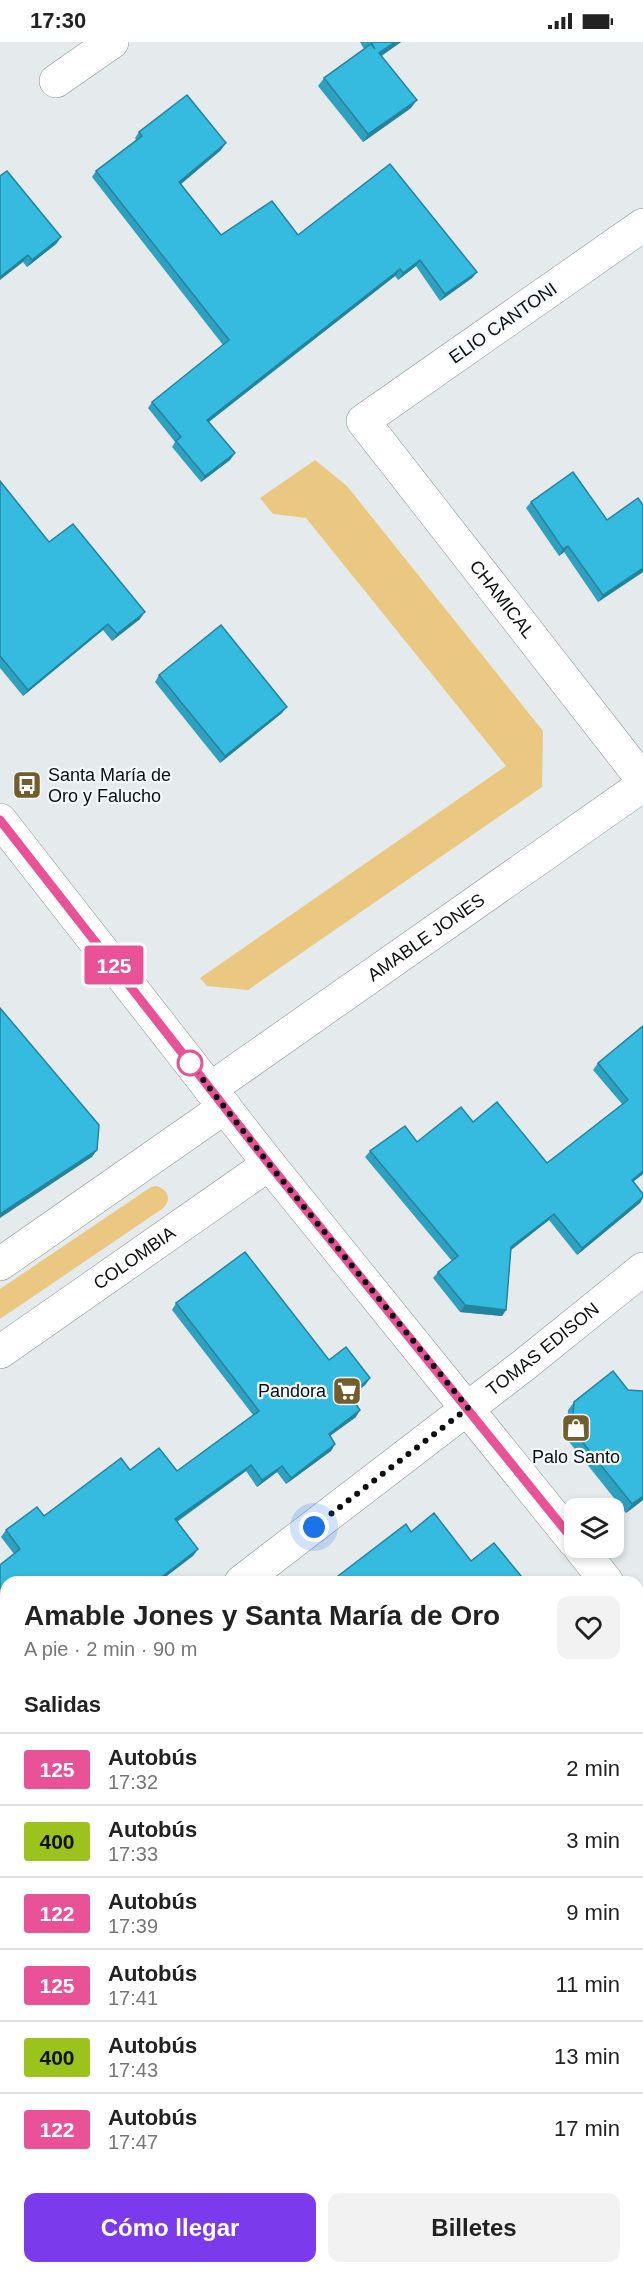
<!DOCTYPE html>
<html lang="es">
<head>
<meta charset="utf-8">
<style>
  body { margin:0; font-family:Helvetica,sans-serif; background:#f2f2f2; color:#222; height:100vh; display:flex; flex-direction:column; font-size:22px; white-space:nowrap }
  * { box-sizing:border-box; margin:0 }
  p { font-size:20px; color:#767676 }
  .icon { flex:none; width:33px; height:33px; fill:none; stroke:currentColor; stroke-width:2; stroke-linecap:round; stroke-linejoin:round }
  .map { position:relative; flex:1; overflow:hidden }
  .sheet { position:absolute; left:0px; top:1534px; width:644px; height:698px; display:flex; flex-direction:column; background:#fff; border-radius:18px 18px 0 0; box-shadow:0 3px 9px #0003 }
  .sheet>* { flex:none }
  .badge { padding:0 12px; border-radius:4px; font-size:21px; line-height:39px }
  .tools { position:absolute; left:564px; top:1456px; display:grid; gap:12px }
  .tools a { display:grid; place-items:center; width:60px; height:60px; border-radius:12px; background:#fff; box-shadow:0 3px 9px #0003; font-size:30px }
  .you { position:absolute; width:30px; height:30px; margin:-15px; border:4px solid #fff; border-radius:50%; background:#1a73e8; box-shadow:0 0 0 9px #1a73e833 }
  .map>.badge { position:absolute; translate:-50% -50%; box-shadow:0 0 0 3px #fff }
  h2 { padding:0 24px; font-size:22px; line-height:54px }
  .round { display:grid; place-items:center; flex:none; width:63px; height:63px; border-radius:12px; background:#f2f2f2 }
  .head { display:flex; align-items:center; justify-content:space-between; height:102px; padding:0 24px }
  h1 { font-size:28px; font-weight:700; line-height:45px }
  .button { display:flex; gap:12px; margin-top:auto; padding:12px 24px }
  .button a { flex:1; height:69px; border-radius:12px; background:#7c3aed; color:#fff; font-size:24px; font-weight:700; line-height:69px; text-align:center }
  .button a+a { background:#f2f2f2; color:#222 }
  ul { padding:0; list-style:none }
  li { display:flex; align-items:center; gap:18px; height:72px; padding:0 24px; border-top:2px solid #e0e0e0 }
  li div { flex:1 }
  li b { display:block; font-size:22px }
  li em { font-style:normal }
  li .badge { min-width:66px; font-weight:700; text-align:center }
  .status { display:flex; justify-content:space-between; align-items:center; height:42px; padding:0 30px; background:#fff; direction:ltr }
  .status svg { height:16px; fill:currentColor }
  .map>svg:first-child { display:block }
</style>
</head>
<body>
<div class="status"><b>17:30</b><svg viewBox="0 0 49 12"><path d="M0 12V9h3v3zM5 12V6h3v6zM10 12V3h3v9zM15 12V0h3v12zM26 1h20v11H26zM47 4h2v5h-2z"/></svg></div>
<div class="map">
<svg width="643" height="2231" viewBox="0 0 643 2231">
  <rect width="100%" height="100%" fill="#e5ebed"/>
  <g fill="#ebc882">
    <polygon points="315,418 347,444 543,689 542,745 248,948 207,944 200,936 506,724 306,476 273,472 260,456"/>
    <path d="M 156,1144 C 169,1147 172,1159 162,1167 L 0,1277 L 0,1247 L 151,1145 Z"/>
  </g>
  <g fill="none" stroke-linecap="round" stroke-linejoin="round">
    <g stroke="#8a9092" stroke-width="34">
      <g id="minor">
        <polyline points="56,39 112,0"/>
        <path id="s1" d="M 643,183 L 363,379 L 643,738"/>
        <path id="s2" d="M 210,1047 L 643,743"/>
        <polyline points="0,1222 225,1065"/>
        <path id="s3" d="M 0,1310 L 269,1122"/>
        <path id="s4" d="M 241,1540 L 524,1323 L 643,1227"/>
        <polyline points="0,1726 6,1721"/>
        <polyline points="638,1991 643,1987"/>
        <polyline points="322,2231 329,2226"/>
      </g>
    </g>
    <g stroke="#8a9092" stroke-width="34">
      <g id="major">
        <polyline points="0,778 269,1122 574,1499"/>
        <polyline points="580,1506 607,1540"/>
        <polyline points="638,1578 643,1585"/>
      </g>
    </g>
    <use href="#minor" stroke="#fff" stroke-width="33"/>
    <use href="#major" stroke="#fff" stroke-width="33"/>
  </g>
  <g fill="#2ea1c0">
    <polygon points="360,0 401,0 381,14 411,66 363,100 318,44 324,36 364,7"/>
    <polygon points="139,90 221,108 181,142 221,193 298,193 477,230 472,236 440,259 416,224 398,238 395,234 209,380 235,411 230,418 201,440 172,405 175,400 148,366 152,360 223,303 92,135 96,129 136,98 135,96"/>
    <polygon points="0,134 61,195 56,202 27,225 23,220"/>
    <polygon points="0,439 49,500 140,577 112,599 103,588 23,654 0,626"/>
    <polygon points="531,460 607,478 643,463 643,530 598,560 564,510 559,514 526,466"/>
    <polygon points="159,633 282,671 220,721 155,640"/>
    <polygon points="643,984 643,1132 633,1140 643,1152 643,1156 640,1161 577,1213 549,1178 511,1208 506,1268 502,1274 460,1270 433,1236 438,1230 452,1219 365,1115 370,1109 417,1100 473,1080 547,1121 622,1062 593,1028 598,1021"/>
    <polygon points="176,1261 329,1318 370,1336 365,1343 351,1354 356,1375 330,1394 335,1402 331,1409 286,1442 277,1430 257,1445 246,1429 177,1480 193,1514 6,1540 14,1512 1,1495 6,1488 44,1474 130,1428 177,1429 253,1373 172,1268"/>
    <polygon points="628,1348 643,1349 643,1458 626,1471 566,1396 568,1368 574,1360"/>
    <polygon points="411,1490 471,1519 526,1540 334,1540 338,1534"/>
    <polygon points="638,1728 643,1735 643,1884 638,1877"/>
    <polygon points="0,1793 6,1798 6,2151 0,2143"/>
    <polygon points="64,2226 94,2226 87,2231 68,2231"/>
    <polygon points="102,2226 236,2226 230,2231 106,2231"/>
    <polygon points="440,2226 629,2226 622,2231 439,2231 438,2229"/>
  </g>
  <g fill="#25839c">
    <polygon points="395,0 401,0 373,20 379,11"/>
    <polygon points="417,58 411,66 363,100 368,92"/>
    <polygon points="226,101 221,108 175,147 179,140"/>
    <polygon points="61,195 56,202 27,225 32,218"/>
    <polygon points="28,213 23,220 0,238 0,235"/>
    <polygon points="420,218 416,224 398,238 403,231"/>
    <polygon points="400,227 395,234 202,385 207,378"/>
    <polygon points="477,230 472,236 440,259 445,252"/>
    <polygon points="235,411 230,418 201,440 205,434"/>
    <polygon points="568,504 564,510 559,514 563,507"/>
    <polygon points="643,526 643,530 598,560 603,553"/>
    <polygon points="145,570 140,577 112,599 117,592"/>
    <polygon points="108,582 103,588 23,654 28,648"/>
    <polygon points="287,665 282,671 220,721 225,714"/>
    <polygon points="97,1108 92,1115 0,1176 0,1172"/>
    <polygon points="643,1129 643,1132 627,1144 632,1138"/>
    <polygon points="643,1155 640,1161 577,1213 582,1206"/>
    <polygon points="554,1172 549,1178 507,1211 511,1205"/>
    <polygon points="465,1263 506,1268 502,1274 460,1270"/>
    <polygon points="370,1336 365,1343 345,1359 350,1353"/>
    <polygon points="360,1368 356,1375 324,1398 329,1392"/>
    <polygon points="335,1402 331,1409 286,1442 291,1436"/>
    <polygon points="251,1423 246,1429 170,1484 175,1477"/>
    <polygon points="282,1424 277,1430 257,1445 262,1438"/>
    <polygon points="643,1454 643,1458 626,1471 632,1462"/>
    <polygon points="198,1507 193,1514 159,1540 155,1540"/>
    <polygon points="6,1611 6,1614 0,1619 0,1616"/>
    <polygon points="643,2212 643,2215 638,2219 638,2216"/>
    <polygon points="89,2226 94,2226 87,2231 83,2231"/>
    <polygon points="232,2226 236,2226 230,2231 226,2231"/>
    <polygon points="625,2226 629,2226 622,2231 618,2231"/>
  </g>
  <g fill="#35bbdf" stroke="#25839c" stroke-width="1.5">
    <polygon points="371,0 395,0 379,11 417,58 368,92 324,36 371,2 375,7"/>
    <polygon points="187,53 226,101 179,140 221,193 272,159 298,193 390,122 477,230 445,252 420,218 403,231 400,227 207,378 235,411 205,434 176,399 181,395 152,360 229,298 96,129 142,94 139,90"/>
    <polygon points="7,129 61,195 32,218 28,213 0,235 0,134"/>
    <polygon points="573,430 607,478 638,456 643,463 643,526 603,553 568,504 563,507 531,460"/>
    <polygon points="0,439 49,500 73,482 145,570 117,592 108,582 28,648 0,614"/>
    <polygon points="221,583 287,665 225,714 159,633"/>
    <polygon points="0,966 99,1083 97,1108 0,1172"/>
    <polygon points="643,984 643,1129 632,1138 643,1152 643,1155 582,1206 554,1172 511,1205 506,1268 465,1263 438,1230 458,1214 370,1109 405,1084 417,1100 461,1065 473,1080 497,1060 547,1121 628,1058 598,1021"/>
    <polygon points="245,1210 329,1318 346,1305 370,1336 350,1353 360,1368 329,1392 335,1402 291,1436 282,1424 262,1438 251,1423 175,1477 198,1507 155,1540 6,1540 6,1611 0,1616 0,1523 20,1507 6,1488 37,1465 44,1474 121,1416 130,1428 159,1406 177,1429 259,1369 176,1261"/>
    <polygon points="613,1329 628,1348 643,1349 643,1454 632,1462 572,1387 574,1360"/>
    <polygon points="434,1471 471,1519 494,1501 526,1540 344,1540 338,1534 406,1482 411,1490"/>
    <polygon points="638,1728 643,1735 643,1871 638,1865"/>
    <polygon points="2,1792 6,1798 6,2138 0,2130 0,1793"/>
    <polygon points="643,2086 643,2212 638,2216 638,2091"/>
    <polygon points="74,2226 89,2226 83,2231 77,2231"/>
    <polygon points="112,2226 232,2226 226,2231 116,2231"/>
    <polygon points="445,2226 625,2226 618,2231 449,2231"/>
  </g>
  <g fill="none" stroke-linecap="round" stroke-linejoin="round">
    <g stroke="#fff" stroke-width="14">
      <polyline id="line" points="0,778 269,1122 574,1499"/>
    </g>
    <use href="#line" stroke="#e95297" stroke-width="9"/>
    <polyline stroke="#0d0f10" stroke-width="6" stroke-dasharray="0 10.8" points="190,1021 269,1122 468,1366 314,1485"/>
  </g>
  <defs>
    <g id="bus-square" transform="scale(1.5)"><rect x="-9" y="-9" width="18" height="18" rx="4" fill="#735d2d" stroke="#f2f8fb"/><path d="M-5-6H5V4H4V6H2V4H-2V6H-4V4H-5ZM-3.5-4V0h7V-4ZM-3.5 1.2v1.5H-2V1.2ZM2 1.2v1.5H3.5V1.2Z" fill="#fff"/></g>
    <g id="supermarket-square" transform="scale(1.5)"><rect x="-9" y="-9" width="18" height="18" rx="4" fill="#735d2d" stroke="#f2f8fb"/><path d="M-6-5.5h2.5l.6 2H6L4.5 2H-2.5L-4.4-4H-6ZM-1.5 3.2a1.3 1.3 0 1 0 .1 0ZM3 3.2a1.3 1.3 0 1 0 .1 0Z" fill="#fff"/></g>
    <g id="shop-square" transform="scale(1.5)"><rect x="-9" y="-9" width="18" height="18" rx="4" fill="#735d2d" stroke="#f2f8fb"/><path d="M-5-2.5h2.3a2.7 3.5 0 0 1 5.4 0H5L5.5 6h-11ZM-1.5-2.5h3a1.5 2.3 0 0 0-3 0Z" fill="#fff"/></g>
  </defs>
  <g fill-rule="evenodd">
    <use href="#bus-square" x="27" y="743"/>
    <use href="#supermarket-square" x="347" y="1349"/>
    <use href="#shop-square" x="576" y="1386"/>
  </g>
  <circle fill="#fff" stroke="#e95297" stroke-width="3" cx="190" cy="1021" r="12"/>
  <g text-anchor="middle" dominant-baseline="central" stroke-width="4.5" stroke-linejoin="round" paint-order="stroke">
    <g font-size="18" fill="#0d0f10" stroke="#f2f8fb">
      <text transform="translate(503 281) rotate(-35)">ELIO CANTONI</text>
      <text stroke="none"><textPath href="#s1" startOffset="568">CHAMICAL</textPath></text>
      <text stroke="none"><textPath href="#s2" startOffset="264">AMABLE JONES</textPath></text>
      <text stroke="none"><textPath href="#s3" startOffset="164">COLOMBIA</textPath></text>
      <text stroke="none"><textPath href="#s4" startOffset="381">TOMAS EDISON</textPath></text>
    </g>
    <g font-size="18" fill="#0d0f10" stroke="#f2f8fb" text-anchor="start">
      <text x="48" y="733">Santa María de<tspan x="48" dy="21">Oro y Falucho</tspan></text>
      <text x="326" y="1349" text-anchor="end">Pandora</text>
      <text x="576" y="1415" text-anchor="middle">Palo Santo</text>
    </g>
  </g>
</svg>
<div class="tools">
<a><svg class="icon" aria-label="layers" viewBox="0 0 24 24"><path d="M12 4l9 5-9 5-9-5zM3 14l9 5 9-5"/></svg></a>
</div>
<div class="you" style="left:314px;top:1485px"></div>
<b class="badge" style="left:114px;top:923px;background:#e95297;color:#fff">125</b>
<section class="sheet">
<div class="head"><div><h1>Amable Jones y Santa María de Oro</h1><p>A pie · 2 min · 90 m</p></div><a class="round"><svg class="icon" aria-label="heart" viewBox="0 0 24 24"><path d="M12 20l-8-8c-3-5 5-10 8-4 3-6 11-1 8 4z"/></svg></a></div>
<h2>Salidas</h2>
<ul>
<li><span class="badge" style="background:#e95297;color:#fff">125</span><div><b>Autobús</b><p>17:32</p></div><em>2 min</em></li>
<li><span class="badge" style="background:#9cc31c;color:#111">400</span><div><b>Autobús</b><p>17:33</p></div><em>3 min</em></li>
<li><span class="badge" style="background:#e95297;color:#fff">122</span><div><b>Autobús</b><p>17:39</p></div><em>9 min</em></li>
<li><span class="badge" style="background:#e95297;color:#fff">125</span><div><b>Autobús</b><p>17:41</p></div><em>11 min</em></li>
<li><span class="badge" style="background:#9cc31c;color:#111">400</span><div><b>Autobús</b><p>17:43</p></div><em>13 min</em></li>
<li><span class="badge" style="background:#e95297;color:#fff">122</span><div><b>Autobús</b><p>17:47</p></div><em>17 min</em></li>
</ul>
<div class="button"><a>Cómo llegar</a><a>Billetes</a></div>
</section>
</div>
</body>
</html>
